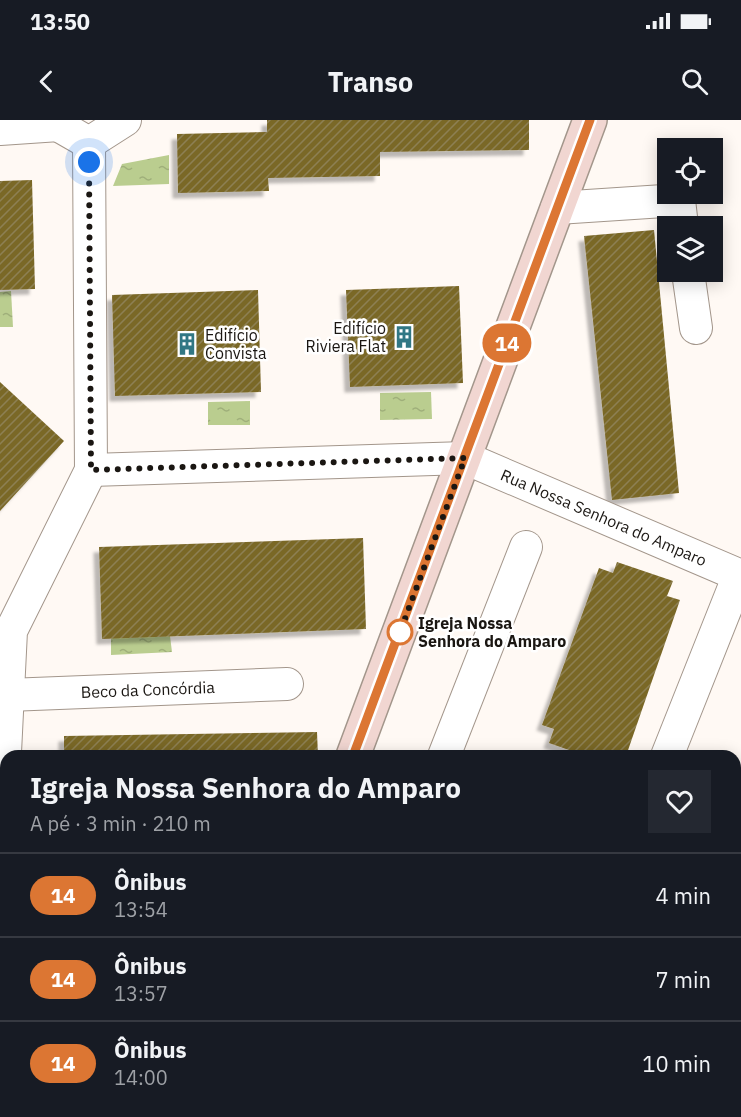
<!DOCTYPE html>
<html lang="pt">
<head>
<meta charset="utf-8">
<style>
  body { margin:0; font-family:"IBM Plex Sans",sans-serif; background:#242831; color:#f1f3f6; height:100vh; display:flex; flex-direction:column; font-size:22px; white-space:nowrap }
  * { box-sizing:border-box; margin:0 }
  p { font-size:20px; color:#9ea1a6 }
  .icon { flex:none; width:33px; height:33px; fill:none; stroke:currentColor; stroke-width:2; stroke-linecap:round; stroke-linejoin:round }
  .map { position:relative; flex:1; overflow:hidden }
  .panel { position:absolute; left:0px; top:630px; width:741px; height:368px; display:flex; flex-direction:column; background:#171b24; border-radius:18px 18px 0 0; box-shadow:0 3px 15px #0003 }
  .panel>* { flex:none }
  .badge { padding:0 12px; border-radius:20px; font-size:21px; line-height:39px }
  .fabs { position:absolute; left:657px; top:18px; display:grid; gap:12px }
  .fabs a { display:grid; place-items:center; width:66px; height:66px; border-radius:0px; background:#171b24; box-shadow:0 3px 15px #0003; font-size:30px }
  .you { position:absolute; width:30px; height:30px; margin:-15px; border:4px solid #fff; border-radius:50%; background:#1a73e8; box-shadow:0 0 0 9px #1a73e833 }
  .map>.badge { position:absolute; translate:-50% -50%; box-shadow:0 0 0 3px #fff }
  .round { display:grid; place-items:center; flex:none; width:63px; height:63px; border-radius:0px; background:#242831 }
  .head { display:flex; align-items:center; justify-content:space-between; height:102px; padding:0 30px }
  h1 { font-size:28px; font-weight:800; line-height:45px }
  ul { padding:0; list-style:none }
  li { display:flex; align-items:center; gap:18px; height:84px; padding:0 30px; border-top:2px solid #363941 }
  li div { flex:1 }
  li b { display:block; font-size:22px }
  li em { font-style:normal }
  li .badge { min-width:66px; font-weight:700; text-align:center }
  .status { display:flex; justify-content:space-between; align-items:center; height:42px; padding:0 30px; background:#171b24; direction:ltr }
  .status svg { height:16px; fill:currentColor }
  header { display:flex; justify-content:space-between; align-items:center; height:78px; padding:0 30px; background:#171b24; font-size:27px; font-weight:800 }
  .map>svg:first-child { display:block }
</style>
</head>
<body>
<div class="status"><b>13:50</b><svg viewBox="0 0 49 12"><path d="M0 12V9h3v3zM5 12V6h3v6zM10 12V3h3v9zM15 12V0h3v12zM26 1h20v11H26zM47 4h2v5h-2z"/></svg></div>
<header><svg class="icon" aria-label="back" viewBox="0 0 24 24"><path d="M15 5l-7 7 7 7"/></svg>Transo<svg class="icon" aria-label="search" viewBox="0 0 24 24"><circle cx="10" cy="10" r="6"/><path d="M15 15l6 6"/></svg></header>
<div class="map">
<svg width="741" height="997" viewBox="0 0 741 997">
  <defs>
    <pattern id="water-ripples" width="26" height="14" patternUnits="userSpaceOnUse" patternTransform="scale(1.5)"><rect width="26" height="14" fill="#bacd8f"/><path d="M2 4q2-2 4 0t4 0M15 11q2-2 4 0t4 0" fill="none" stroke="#9faf7a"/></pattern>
    <pattern id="building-hatch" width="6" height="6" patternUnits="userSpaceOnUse" patternTransform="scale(1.5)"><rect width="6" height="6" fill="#7a6728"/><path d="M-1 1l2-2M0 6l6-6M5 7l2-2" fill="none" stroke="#8d8053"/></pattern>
    <filter id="shadow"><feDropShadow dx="-5.5" dy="5.5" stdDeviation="1.5" flood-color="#0004"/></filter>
  </defs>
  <rect width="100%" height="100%" fill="#fff9f4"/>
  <g fill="url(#water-ripples)">
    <polygon points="169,35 169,64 113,66 122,44"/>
    <polygon points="11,171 13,207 0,207 0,172"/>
    <polygon points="431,272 432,299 380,300 380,273"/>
    <polygon points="250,281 250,305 208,305 208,282"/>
    <polygon points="170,516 172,532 111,535 111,518"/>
  </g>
  <g fill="url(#building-hatch)" filter="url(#shadow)">
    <polygon points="267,0 529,0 529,30 380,32 380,56 268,58 269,71 178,73 177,14 267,12"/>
    <polygon points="32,60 35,169 0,170 0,61"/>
    <polygon points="654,110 679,373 612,380 584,116"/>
    <polygon points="459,166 463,263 350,267 346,170"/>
    <polygon points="258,170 261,272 115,276 112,175"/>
    <polygon points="0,262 64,321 0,391"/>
    <polygon points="363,418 366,509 102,519 99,427"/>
    <polygon points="617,442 673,461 667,476 680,480 626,636 586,636 549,623 554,609 542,605 599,448 613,453"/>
    <polygon points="317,612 318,636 64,636 64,616"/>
  </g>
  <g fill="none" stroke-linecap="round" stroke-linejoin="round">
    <g stroke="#a3968b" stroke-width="34">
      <g id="street">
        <polyline points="49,0 89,23 125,0"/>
        <polyline points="0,9 59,5"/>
        <polyline points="557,88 679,80 682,106"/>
        <polyline points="688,152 696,208"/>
        <path id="s1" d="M 91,350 L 465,338 L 741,456"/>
        <path id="s2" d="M 8,575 L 287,564"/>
        <polyline points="444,636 526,427"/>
        <polyline points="667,636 739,455"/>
        <polyline points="0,734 11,511 91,350 89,23"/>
        <polyline points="0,784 6,784"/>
        <polyline points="538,997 540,992"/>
      </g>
    </g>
    <g stroke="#a3968b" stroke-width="36">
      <g id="secondary">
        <polyline points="353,636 590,0"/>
        <polyline points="217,997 219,992"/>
      </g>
    </g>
    <use href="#street" stroke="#fff" stroke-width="32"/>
    <use href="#secondary" stroke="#f1d6d1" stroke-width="33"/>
  </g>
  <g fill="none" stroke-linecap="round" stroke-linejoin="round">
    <g stroke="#fff" stroke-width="14">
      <polyline id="line" points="353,636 590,0"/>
    </g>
    <use href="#line" stroke="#dc7633" stroke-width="9"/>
    <polyline stroke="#1a1612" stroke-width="6" stroke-dasharray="0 10.8" points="89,42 91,350 465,338 400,512"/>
  </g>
  <defs>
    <g id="building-bare" transform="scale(1.8)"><path d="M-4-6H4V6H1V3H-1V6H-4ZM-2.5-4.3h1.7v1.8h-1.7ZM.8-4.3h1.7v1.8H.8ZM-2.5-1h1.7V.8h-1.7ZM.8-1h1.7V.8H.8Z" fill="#317784" stroke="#fff" stroke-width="2.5" paint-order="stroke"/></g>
  </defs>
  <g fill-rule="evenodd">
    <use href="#building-bare" x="404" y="217"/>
    <use href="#building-bare" x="187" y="224"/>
  </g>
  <circle fill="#fff" stroke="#dc7633" stroke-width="3" cx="400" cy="512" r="12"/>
  <g text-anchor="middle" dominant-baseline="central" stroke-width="5" stroke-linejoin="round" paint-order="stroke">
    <g font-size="16" fill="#1a1612" stroke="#fff" text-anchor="end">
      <text x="386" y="208">Edifício<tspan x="386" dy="18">Riviera Flat</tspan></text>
      <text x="205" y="215" text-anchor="start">Edifício<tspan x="205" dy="18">Convista</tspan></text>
    </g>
    <g font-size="16" fill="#1a1612" stroke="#fff">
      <text stroke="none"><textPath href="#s1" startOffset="525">Rua Nossa Senhora do Amparo</textPath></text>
      <text stroke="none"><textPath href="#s2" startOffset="140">Beco da Concórdia</textPath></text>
    </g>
    <g font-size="16" font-weight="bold" fill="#1a1612" stroke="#fff" text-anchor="start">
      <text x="418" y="503">Igreja Nossa<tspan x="418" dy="18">Senhora do Amparo</tspan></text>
    </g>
  </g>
</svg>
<div class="fabs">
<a><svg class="icon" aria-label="locate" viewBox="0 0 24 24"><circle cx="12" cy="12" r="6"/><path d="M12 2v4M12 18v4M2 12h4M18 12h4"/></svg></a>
<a><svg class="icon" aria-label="layers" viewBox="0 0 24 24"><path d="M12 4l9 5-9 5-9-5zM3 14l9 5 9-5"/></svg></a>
</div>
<div class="you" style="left:89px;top:42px"></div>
<b class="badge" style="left:507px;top:223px;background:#dc7633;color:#fff">14</b>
<section class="panel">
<div class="head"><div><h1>Igreja Nossa Senhora do Amparo</h1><p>A pé · 3 min · 210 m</p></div><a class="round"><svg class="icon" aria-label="heart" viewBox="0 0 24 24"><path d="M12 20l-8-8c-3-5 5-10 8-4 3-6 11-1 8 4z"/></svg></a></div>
<ul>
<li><span class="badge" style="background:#dc7633;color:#fff">14</span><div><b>Ônibus</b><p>13:54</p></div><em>4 min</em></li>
<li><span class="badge" style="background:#dc7633;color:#fff">14</span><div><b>Ônibus</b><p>13:57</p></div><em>7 min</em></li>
<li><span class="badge" style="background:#dc7633;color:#fff">14</span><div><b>Ônibus</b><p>14:00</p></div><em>10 min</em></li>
</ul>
</section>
</div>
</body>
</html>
